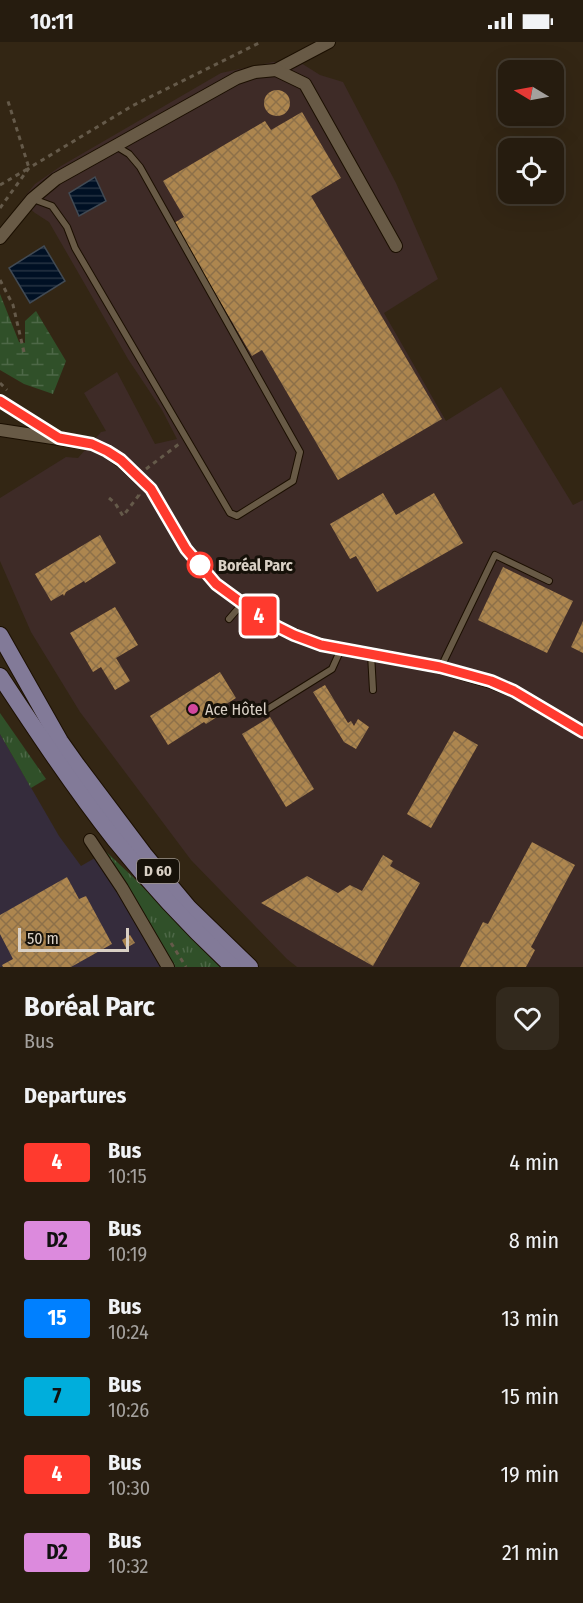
<!DOCTYPE html>
<html lang="en">
<head>
<meta charset="utf-8">
<style>
  body { margin:0; font-family:"Fira Sans Condensed",sans-serif; background:#32291d; color:#f1f3f6; height:100vh; display:flex; flex-direction:column; font-size:22px; white-space:nowrap }
  * { box-sizing:border-box; margin:0 }
  p { font-size:20px; color:#a4a19e }
  .icon { flex:none; width:33px; height:33px; fill:none; stroke:currentColor; stroke-width:2; stroke-linecap:round; stroke-linejoin:round }
  .map { position:relative; height:925px; overflow:hidden }
  .details { display:flex; flex-direction:column; background:#261c0f; flex:1 }
  .details>* { flex:none }
  .badge { padding:0 12px; border-radius:4px; font-size:21px; line-height:39px }
  .needle { width:39px; rotate:280deg }
  .fabs { position:absolute; left:498px; top:18px; display:grid; gap:12px }
  .fabs a { display:grid; place-items:center; width:66px; height:66px; border-radius:12px; background:#261c0f; box-shadow:0 6px 24px #0002,0 0 0 2px #423a2f; font-size:30px }
  .scale { position:absolute; left:18px; bottom:15px; width:111px; box-sizing:border-box; padding-left:6px; border:3px solid #d9d0c5; border-top:0; font-size:16px; line-height:21px; white-space:nowrap; color:#d9d0c5; -webkit-text-stroke:4px #161109; paint-order:stroke }
  .map>.badge { position:absolute; translate:-50% -50%; box-shadow:0 0 0 3px #fff }
  h2 { padding:0 24px; font-size:22px; line-height:54px }
  .round { display:grid; place-items:center; flex:none; width:63px; height:63px; border-radius:12px; background:#32291d }
  .overview { display:flex; align-items:center; justify-content:space-between; height:102px; padding:0 24px }
  h1 { font-size:28px; font-weight:700; line-height:45px }
  ul { padding:0; list-style:none }
  li { display:flex; align-items:center; gap:18px; height:78px; padding:0 24px }
  li div { flex:1 }
  li b { display:block; font-size:22px }
  li em { font-style:normal }
  li .badge { min-width:66px; font-weight:700; text-align:center }
  .status { display:flex; justify-content:space-between; align-items:center; height:42px; padding:0 30px; background:#261c0f; direction:ltr }
  .status svg { height:16px; fill:currentColor }
  .map>svg:first-child { display:block }
</style>
</head>
<body>
<div class="status"><b>10:11</b><svg viewBox="0 0 49 12"><path d="M0 12V9h3v3zM5 12V6h3v6zM10 12V3h3v9zM15 12V0h3v12zM26 1h20v11H26zM47 4h2v5h-2z"/></svg></div>
<div class="map">
<svg width="583" height="925" viewBox="0 0 583 925">
  <defs>
    <pattern id="grass-tufts" width="24" height="20" patternUnits="userSpaceOnUse" patternTransform="scale(1.5)"><rect width="24" height="20" fill="#305029"/><path d="M3 7l-1-3M5 7V3M7 7l1-3M15 17l-1-3M17 17v-4M19 17l1-3" fill="none" stroke="#4d6847"/></pattern>
    <pattern id="wetland-marsh" width="20" height="14" patternUnits="userSpaceOnUse" patternTransform="scale(1.5)"><rect width="20" height="14" fill="#305029"/><path d="M1 5h8M5 5V1M11 12h8M15 12V8" fill="none" stroke="#4d6847"/></pattern>
    <pattern id="water-rules" width="6" height="5" patternUnits="userSpaceOnUse" patternTransform="scale(1.5)"><rect width="6" height="5" fill="#001024"/><path d="M0 2.5h6" fill="none" stroke="#253242"/></pattern>
    <pattern id="building-cross-hatch" width="8" height="8" patternUnits="userSpaceOnUse" patternTransform="scale(1.5)"><rect width="8" height="8" fill="#ad864f"/><path d="M0 0l8 8M0 8l8-8" fill="none" stroke="#8d7049"/></pattern>
  </defs>
  <rect width="100%" height="100%" fill="#332614"/>
  <polygon fill="#3e2b27" points="273,20 301,21 320,33 343,40 396,141 438,237 384,271 446,379 501,345 573,463 583,458 583,925 297,925 287,917 191,818 80,670 31,590 0,519 0,456 66,415 78,416 101,390 106,389 84,351 117,330 155,402 177,397 162,368 128,317 49,180 35,171 21,159 35,142 61,124 221,31"/>
  <polygon fill="#352c3c" points="0,692 59,794 81,824 100,813 168,925 0,925"/>
  <g fill="url(#grass-tufts)">
    <polygon points="0,671 46,737 31,746 0,692"/>
    <polygon points="98,802 134,836 220,925 168,925"/>
  </g>
  <polygon fill="url(#wetland-marsh)" points="0,252 19,300 25,301 25,279 36,269 66,319 53,352 24,342 0,328"/>
  <g fill="url(#water-rules)" stroke="#414a54" stroke-width="1.5">
    <polygon points="95,135 106,159 79,174 69,151"/>
    <polygon points="44,204 65,239 30,261 9,226"/>
  </g>
  <g fill="url(#building-cross-hatch)">
    <circle cx="277" cy="61" r="13"/>
    <polygon points="302,70 341,136 311,154 442,377 338,438 262,308 252,314 174,181 184,175 163,139 265,79 271,88"/>
    <polygon points="383,451 396,473 434,451 463,501 377,550 356,514 350,517 330,482"/>
    <polygon points="100,493 116,521 85,541 84,539 66,550 64,554 63,552 51,559 35,532"/>
    <polygon points="503,525 573,559 547,611 478,578"/>
    <polygon points="115,565 138,603 116,616 130,639 115,648 101,625 93,630 70,591"/>
    <polygon points="583,579 583,611 571,605"/>
    <polygon points="220,630 236,656 223,664 226,669 206,682 204,680 168,703 150,674"/>
    <polygon points="325,643 348,681 351,679 354,684 358,677 369,685 356,707 344,700 313,650"/>
    <polygon points="270,675 314,747 286,765 242,692"/>
    <polygon points="454,689 478,703 431,786 407,772"/>
    <polygon points="532,800 575,823 531,905 535,908 526,925 460,925 483,880 488,882"/>
    <polygon points="383,813 393,819 390,824 420,841 373,924 261,861 307,834 338,851 350,843 362,849"/>
    <polygon points="67,835 79,857 86,854 112,902 71,925 3,925 2,923 13,917 0,892 0,873"/>
    <polygon points="130,893 135,901 126,906 122,898"/>
  </g>
  <g fill="none" stroke-linecap="round" stroke-linejoin="round">
    <g stroke="#1b0f01" stroke-width="8">
      <g id="service">
        <polyline points="33,157 52,164 67,185 75,206 230,471 237,474 293,439 300,410 140,125 129,112 116,104"/>
        <polyline points="229,577 242,562"/>
        <polyline points="371,612 373,648"/>
        <polyline points="441,625 495,513 549,539"/>
        <polyline points="263,670 332,627 341,607"/>
      </g>
    </g>
    <g stroke="#1b0f01" stroke-width="14">
      <g id="minor">
        <polyline points="276,28 329,0"/>
        <polyline points="0,196 32,157 56,137 237,36 255,30 276,28 305,42 396,204"/>
        <polyline points="0,359 56,394"/>
        <polyline points="0,388 92,402 107,409 121,419 151,447 186,507 216,542 268,580 294,593 321,603 440,625 491,640 514,649 583,690"/>
        <polyline points="90,798 122,846 168,925"/>
      </g>
    </g>
    <g stroke="#1b0f01" stroke-width="18">
      <g id="primary">
        <polyline points="0,593 60,699 77,723 144,812 189,866 250,925"/>
        <path d="M 0,634 C 37,690 74,746 115,798 C 151,843 191,886 233,925"/>
      </g>
    </g>
    <g stroke="#655a4a" stroke-width="3" stroke-dasharray="4.5 4.5" stroke-linecap="butt">
      <polyline points="0,143 29,126 7,56"/>
      <polyline points="0,166 29,126 132,64 261,0"/>
      <polyline points="0,238 13,263 24,310"/>
      <polyline points="0,341 7,348"/>
      <polyline points="146,427 179,402"/>
      <polyline points="109,456 115,461 123,474 139,453 137,451"/>
      <polyline points="171,901 186,925"/>
    </g>
    <use href="#service" stroke="#685a46" stroke-width="6"/>
    <use href="#minor" stroke="#685a46" stroke-width="12"/>
    <use href="#primary" stroke="#827a98" stroke-width="16"/>
  </g>
  <g fill="none" stroke-linecap="round" stroke-linejoin="round">
    <g stroke="#fff" stroke-width="14">
      <polyline id="line" points="0,359 59,396 92,402 107,409 121,418 151,447 186,507 216,542 268,580 294,593 321,603 440,625 491,639 514,649 583,690"/>
    </g>
    <use href="#line" stroke="#ff3a2e" stroke-width="9"/>
  </g>
  <circle fill="#fff" stroke="#ff3a2e" stroke-width="3" cx="200" cy="523" r="12"/>
  <circle fill="#d1479c" stroke="#161109" stroke-width="2" cx="193" cy="667" r="6"/>
  <g text-anchor="middle" dominant-baseline="central" stroke-width="6" stroke-linejoin="round" paint-order="stroke">
    <rect fill="#161109" stroke="#9e978d" stroke-width="1.5" x="137" y="817" width="42" height="24" rx="4.5"/>
    <g font-size="15" font-weight="bold" fill="#d9d0c5">
      <text x="158" y="829">D 60</text>
    </g>
    <g font-size="16" font-weight="bold" fill="#d9d0c5" stroke="#161109" text-anchor="start">
      <text x="218" y="523">Boréal Parc</text>
    </g>
    <g font-size="16" fill="#d9d0c5" stroke="#161109" text-anchor="start">
      <text x="205" y="667">Ace Hôtel</text>
    </g>
  </g>
</svg>
<div class="fabs">
<a><svg class="needle" viewBox="-14 -14 28 28"><path d="M0-13l5 13h-10z" fill="#e53935"/><path d="M0 13l5-13h-10z" fill="#a4a19e"/></svg></a>
<a><svg class="icon" aria-label="locate" viewBox="0 0 24 24"><circle cx="12" cy="12" r="6"/><path d="M12 2v4M12 18v4M2 12h4M18 12h4"/></svg></a>
</div>
<div class="scale">50 m</div>
<b class="badge" style="left:259px;top:574px;background:#ff3a2e;color:#fff">4</b>
</div>
<section class="details">
<div class="overview"><div><h1>Boréal Parc</h1><p>Bus</p></div><a class="round"><svg class="icon" aria-label="heart" viewBox="0 0 24 24"><path d="M12 20l-8-8c-3-5 5-10 8-4 3-6 11-1 8 4z"/></svg></a></div>
<h2>Departures</h2>
<ul>
<li><span class="badge" style="background:#ff3a2e;color:#fff">4</span><div><b>Bus</b><p>10:15</p></div><em>4 min</em></li>
<li><span class="badge" style="background:#dc8add;color:#111">D2</span><div><b>Bus</b><p>10:19</p></div><em>8 min</em></li>
<li><span class="badge" style="background:#0080ff;color:#fff">15</span><div><b>Bus</b><p>10:24</p></div><em>13 min</em></li>
<li><span class="badge" style="background:#00aedc;color:#111">7</span><div><b>Bus</b><p>10:26</p></div><em>15 min</em></li>
<li><span class="badge" style="background:#ff3a2e;color:#fff">4</span><div><b>Bus</b><p>10:30</p></div><em>19 min</em></li>
<li><span class="badge" style="background:#dc8add;color:#111">D2</span><div><b>Bus</b><p>10:32</p></div><em>21 min</em></li>
</ul>
</section>
</body>
</html>
